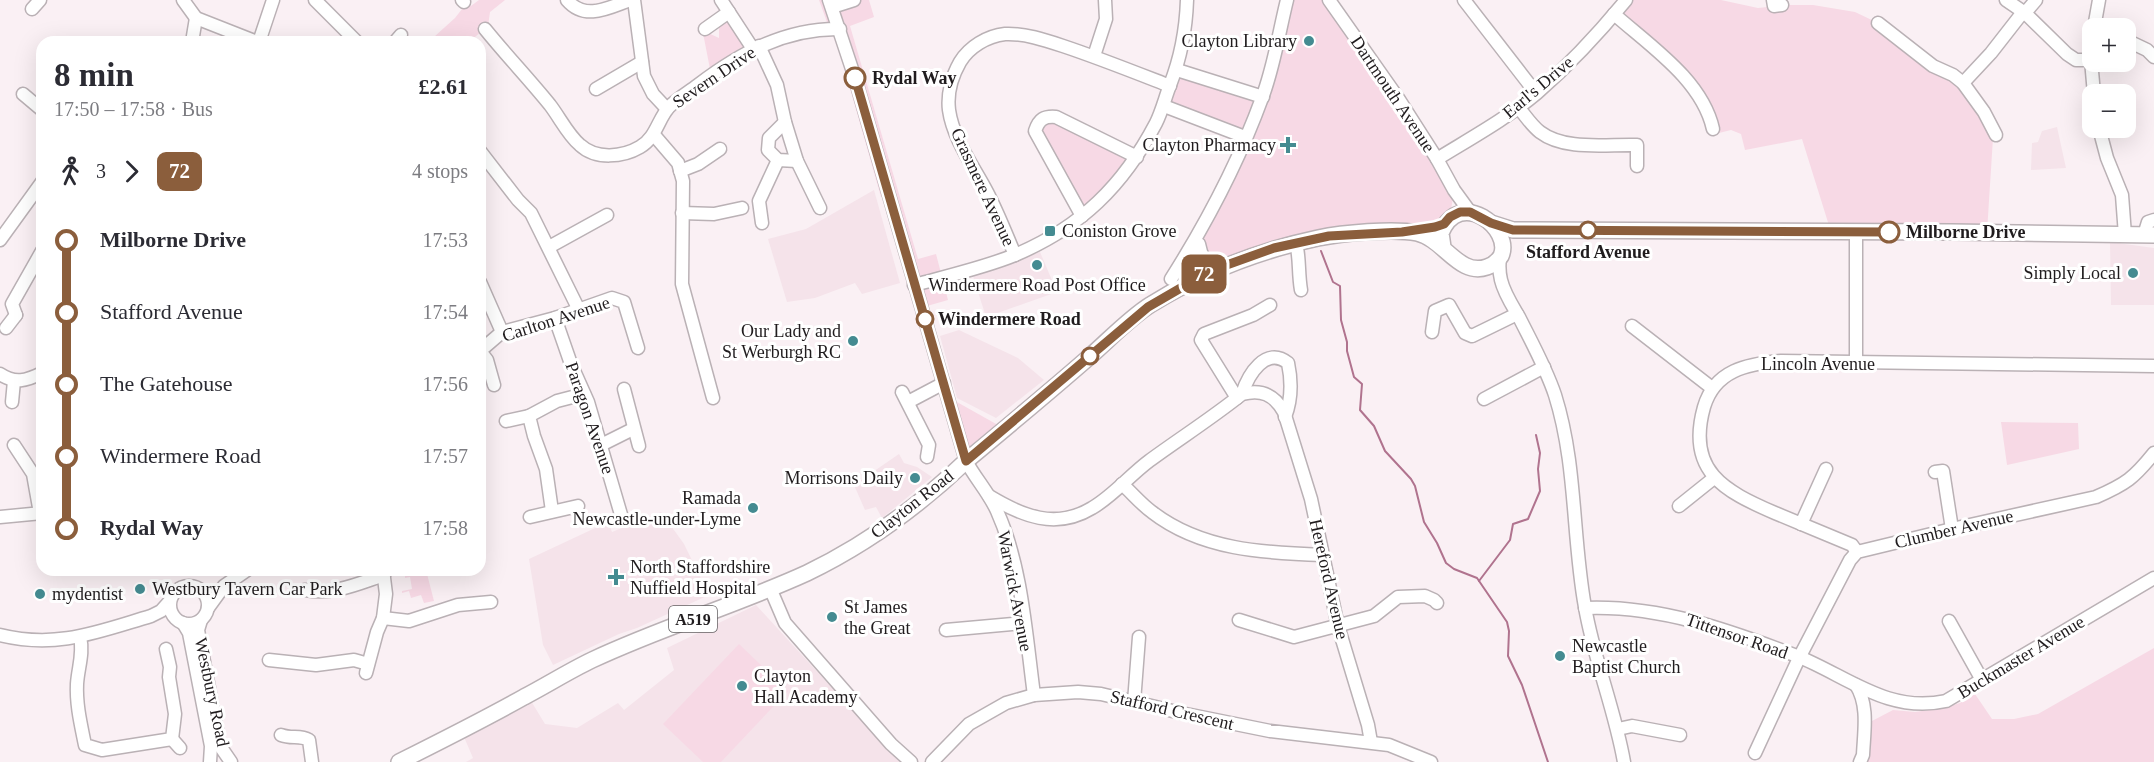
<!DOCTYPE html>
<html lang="en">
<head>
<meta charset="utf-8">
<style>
  body { margin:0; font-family:"Times New Roman",serif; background:#f7f7f7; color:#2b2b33; height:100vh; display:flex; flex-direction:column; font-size:22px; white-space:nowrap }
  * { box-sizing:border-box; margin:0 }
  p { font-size:20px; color:#7c7c81 }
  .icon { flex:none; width:33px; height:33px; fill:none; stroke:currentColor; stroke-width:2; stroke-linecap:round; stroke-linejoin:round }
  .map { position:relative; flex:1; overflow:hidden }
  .side { position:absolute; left:36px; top:36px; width:450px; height:540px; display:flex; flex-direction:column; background:#fff; border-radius:18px; box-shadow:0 6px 24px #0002 }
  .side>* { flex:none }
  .badge { padding:0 12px; border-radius:9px; font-size:21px; line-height:39px }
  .fabs { position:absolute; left:2082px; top:18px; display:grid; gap:12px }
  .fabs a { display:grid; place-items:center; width:54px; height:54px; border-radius:12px; background:#fff; box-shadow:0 6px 24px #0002; font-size:30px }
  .map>.badge { position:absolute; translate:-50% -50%; box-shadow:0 0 0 3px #fff }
  .legs { display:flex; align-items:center; gap:9px; height:66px; padding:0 18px; font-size:20px }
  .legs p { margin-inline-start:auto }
  .overview { display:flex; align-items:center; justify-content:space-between; height:102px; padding:0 18px }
  h1 { font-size:33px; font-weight:600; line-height:45px }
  ul { padding:0 18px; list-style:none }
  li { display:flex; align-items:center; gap:21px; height:72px; font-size:22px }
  li i { display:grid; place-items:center; width:9px; height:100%; margin:0 8px; background:currentColor }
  li i::after { content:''; width:15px; height:15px; margin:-8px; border:4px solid; border-radius:50%; background:#fff }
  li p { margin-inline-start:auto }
  li:first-child i { background:linear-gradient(#0000 50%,currentColor 0) }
  li:last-child i { background:linear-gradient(currentColor 50%,#0000 0) }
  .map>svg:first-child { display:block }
</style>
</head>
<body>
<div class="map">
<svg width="2154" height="762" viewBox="0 0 2154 762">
  <rect width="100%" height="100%" fill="#faf0f4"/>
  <g fill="#f5e3ea">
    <polygon points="2057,127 2066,168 2031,170 2032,143 2038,142 2042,131"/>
    <polygon points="874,190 900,283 862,294 855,283 815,298 787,302 768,239 806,229"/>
    <polygon points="2110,242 2154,248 2154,305 2111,305"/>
    <polygon points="1040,252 1057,292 989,316 985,314 973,276"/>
    <polygon points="959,330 1018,358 1044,380 996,418 957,398 940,336"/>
    <polygon points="899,454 904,463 917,467 932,477 882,518 876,507 865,510 854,485"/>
    <polygon points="661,512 684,544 709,595 637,628 619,634 553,665 543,645 529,559 608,522 612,532"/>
    <polygon points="756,605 900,762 466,762 473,758 464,737 531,701 545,724 577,728 618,703 624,710 674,670 667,648"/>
  </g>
  <g fill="#f7d9e5">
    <polygon points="479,0 505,0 490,12 488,26 469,42 433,42 434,37 455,18 466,4 471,6"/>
    <polygon points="819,0 869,0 874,17 850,26 918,259 936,254 948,300 927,306 888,193 881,197 833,29 827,22"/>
    <polygon points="1287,0 1329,0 1398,98 1453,197 1450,217 1444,224 1435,227 1329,236 1178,289 1171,279 1245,137 1164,106 1177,70 1263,97"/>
    <polygon points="1626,0 1721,0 1758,8 1786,5 1813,5 1855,12 1878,23 1951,78 1976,105 1993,138 1987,232 1831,232 1802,139 1745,150 1741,134 1731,130 1719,133 1713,129 1702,100 1614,14"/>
    <path d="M 726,22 C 737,26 747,40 742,52 L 710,69 L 703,33 L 706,32 L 719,38 L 719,24 Z"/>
    <polygon points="1046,117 1137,157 1082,216 1041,142 1039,121"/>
    <polygon points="948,397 1005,429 966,461"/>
    <polygon points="2001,422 2078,423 2079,449 2007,465"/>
    <polygon points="410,570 426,570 434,601 424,603 421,595 411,598 409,591 402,593 402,591 412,589 410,577 405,578 405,576 410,575"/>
    <polygon points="739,644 788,691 721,762 703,762 663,724"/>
    <polygon points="2154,648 2154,762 1867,762 1872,721 1893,710 1915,712 1943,708 1960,703 1975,694 1992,719 2014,719 2038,714"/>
  </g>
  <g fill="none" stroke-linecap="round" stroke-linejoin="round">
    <g stroke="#b0738e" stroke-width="2">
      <polyline points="1321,251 1333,282 1340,286 1341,320 1347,342 1347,351 1354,377 1362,384 1360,410 1374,426 1385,451 1411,479 1415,486 1424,522 1437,543 1446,563 1454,569 1477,578 1507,622 1509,631 1508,656 1522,685 1548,762"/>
      <polyline points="1479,581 1510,540 1513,524 1528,519 1540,491 1538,469 1540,453 1536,435"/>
    </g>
    <g stroke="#bab1b5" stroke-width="15">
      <g id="minor">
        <polyline points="183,0 196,18 257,42"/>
        <polyline points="315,0 357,42"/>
        <polyline points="462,0 464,2"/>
        <path d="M 567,0 C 585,21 608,8 630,0"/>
        <polyline points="634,0 644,76 653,94 667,109"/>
        <polyline points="721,0 753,49"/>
        <path d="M 829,0 L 855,78 L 966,461 C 975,478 989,493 997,511 C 1022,566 1026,636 1034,695"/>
        <polyline points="1329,0 1398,98 1437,159 1454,190 1470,212"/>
        <polyline points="1464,0 1536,93"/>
        <polyline points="1773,0 1774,6 1782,5"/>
        <polyline points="2006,0 2025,13 2067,54 2076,60 2091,60"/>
        <polyline points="832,7 854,0"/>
        <polyline points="32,9 40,0"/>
        <polyline points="2025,13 2036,0"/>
        <path d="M 1614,14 C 1650,46 1702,80 1713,129"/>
        <polyline points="1878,23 1933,66 1953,75 1963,83 1984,112 1996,135"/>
        <polyline points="2094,28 2099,0"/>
        <path d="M 485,29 C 506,55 529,79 550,105 C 560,118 568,135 580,145 C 596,160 623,157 640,147 C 656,138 658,119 669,107 C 678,98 689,92 698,85 C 740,53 786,28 840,29"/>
        <polyline points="705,29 729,12"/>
        <polyline points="2126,40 2147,50 2154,57"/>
        <polyline points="192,42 196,18"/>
        <polyline points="259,42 273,0"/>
        <polyline points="395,42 401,35"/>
        <polyline points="2092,43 2091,60 2094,94"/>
        <polyline points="759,46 777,85 785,122 797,161 820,208"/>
        <polyline points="1094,56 1106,19 1105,0"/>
        <polyline points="1177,70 1263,97"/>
        <polyline points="1963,83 1991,53 2023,12"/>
        <polyline points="596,89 642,62"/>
        <polyline points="23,94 42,110"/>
        <polyline points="1164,106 1245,137"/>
        <path d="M 1518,107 C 1525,115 1531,125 1540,132 C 1565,151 1606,144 1637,145 L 1637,166"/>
        <polyline points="785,122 769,138 768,150 778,160 797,161"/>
        <polyline points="2099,128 2107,158 2122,195 2125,235"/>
        <polyline points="654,135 678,163 683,181 682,284 713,398"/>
        <polyline points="480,151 518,200 531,213 579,310"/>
        <path d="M 1437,159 C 1471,138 1506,119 1537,93 C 1569,65 1599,33 1626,0"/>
        <polyline points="680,171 698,164 720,149"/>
        <polyline points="682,213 714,214 742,208"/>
        <path d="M 1082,216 L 1035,131 C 1039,119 1044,116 1056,117 L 1137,157"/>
        <polyline points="762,223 759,201 778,160"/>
        <polyline points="1856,232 1856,363"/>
        <polyline points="2144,235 2148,222 2154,220"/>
        <polyline points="0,240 42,182"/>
        <polyline points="1196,243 1194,254 1199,277"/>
        <path d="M 1296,243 C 1300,258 1298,273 1301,290"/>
        <polyline points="1199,244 1201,252 1210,271"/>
        <polyline points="549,247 607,215"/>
        <path d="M 1015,255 C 1006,234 998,213 987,192 C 974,167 953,139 949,110 C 947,94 952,76 960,62 C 969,47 987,36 1005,34 C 1024,33 1045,40 1063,46 C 1099,58 1134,72 1170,86"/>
        <path d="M 1500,257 C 1499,265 1499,272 1501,280 C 1504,293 1512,305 1519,317 C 1532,343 1546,368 1555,395 C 1577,465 1572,536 1585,607 C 1594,660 1615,710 1624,762"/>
        <path d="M 1171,279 C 1207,222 1239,161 1262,98 C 1274,67 1279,32 1287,0"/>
        <polyline points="480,282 502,332"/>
        <path d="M 914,285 C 947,276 983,268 1015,255 C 1081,227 1123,186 1156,123 C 1162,111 1165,98 1170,85 C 1181,57 1186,30 1187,0"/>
        <polyline points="16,315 12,304 42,251"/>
        <polyline points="555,318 571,364 588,402 622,518"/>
        <polyline points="1632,326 1712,388"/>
        <polyline points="6,328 16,315"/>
        <polyline points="1432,332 1435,311 1449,305 1465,333 1472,336 1517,314"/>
        <path d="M 0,374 C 15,384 26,381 42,373"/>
        <polyline points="494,385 487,360 480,351 502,332 555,318 612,298 624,302 638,348"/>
        <polyline points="624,389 639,446"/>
        <polyline points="902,392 929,445 927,457"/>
        <path d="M 1242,394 C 1248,375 1266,345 1288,363 C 1292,382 1292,399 1285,417"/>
        <polyline points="1237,398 1201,340 1204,334 1253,315 1270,305"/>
        <polyline points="1484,399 1544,367"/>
        <polyline points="12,402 14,381"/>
        <polyline points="908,402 944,383"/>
        <polyline points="506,421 529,416"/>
        <polyline points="14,445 33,474 40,513"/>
        <polyline points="601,445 633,429"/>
        <polyline points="1935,472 1943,471 1952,529"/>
        <path d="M 1122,484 C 1132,493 1141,504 1152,512 C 1201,550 1264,553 1323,555"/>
        <path d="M 989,496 C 1022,516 1056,530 1092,508 C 1113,496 1129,476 1149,461 C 1179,439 1212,418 1242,394 C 1261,389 1274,394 1284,412 L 1311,499 L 1338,626 L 1368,725 L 1371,742"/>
        <polyline points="1679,506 1714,478"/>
        <polyline points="552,511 546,469 534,436 529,416 557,401 584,394"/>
        <polyline points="0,517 42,513"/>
        <polyline points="530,517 578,506"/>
        <polyline points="1801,524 1826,469"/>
        <path d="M 1857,552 L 1852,545 C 1826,534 1801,524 1775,513 C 1724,491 1686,471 1704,407 C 1715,370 1747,364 1781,361 L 2154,366"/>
        <circle cx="189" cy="605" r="19"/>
        <polyline points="770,588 785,623 891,744 911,762"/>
        <path d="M 305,590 C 334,595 357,584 384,575"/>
        <polyline points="208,608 224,586 247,570"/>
        <path d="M 1585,608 C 1659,605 1728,630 1797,656 C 1847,676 1888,714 1946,701 L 2154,578"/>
        <polyline points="383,618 409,621 458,605 491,602"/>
        <polyline points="201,620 198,630 220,746 231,762"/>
        <polyline points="1239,620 1294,637 1374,616 1398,597 1425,596 1434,600 1437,603"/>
        <polyline points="1949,621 1982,680"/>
        <polyline points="183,623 189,633 211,746 210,762"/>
        <polyline points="946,630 1024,623"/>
        <path d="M 0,635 C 57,649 97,632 151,616 L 161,611 L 169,602"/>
        <path d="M 80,637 C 84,653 78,668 77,684 C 76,705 81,725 85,745 L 102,750 L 172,739 L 175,714 L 169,677 L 170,667 L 166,649"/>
        <polyline points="269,660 316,665 354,660 368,664"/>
        <polyline points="366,673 377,632 383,618 386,594 383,570"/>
        <path d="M 1856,685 C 1869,705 1864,732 1863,755 L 1860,762"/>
        <polyline points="1134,702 1139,637"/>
        <polyline points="1618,729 1632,726 1680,735"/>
        <path d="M 281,735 C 291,739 300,735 309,740 L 312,762"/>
        <polyline points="172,739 180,748"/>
        <path d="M 1755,753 L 1799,658 L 1850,560 L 1857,552 L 1952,529 L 2096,497 C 2126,484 2134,478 2154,453"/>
        <polyline points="932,762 969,724 1006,703 1034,695 1078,692 1101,694 1181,713 1270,731 1389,745 1431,762"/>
      </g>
    </g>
    <g stroke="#bab1b5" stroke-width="18">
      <g id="major">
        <polyline points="1491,223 1513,230 1535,230 1952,232 2154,235"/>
        <path d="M 399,762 C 441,741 483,720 524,697 C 547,685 569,671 592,660 C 662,627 737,605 807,573 C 865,545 920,505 966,461 C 1007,427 1048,393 1088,358 C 1108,341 1128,319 1150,305 C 1203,272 1257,251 1318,238 C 1342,233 1394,228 1417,233 C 1444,239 1459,277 1487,267 C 1493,265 1498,261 1501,256 C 1513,229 1460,187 1441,233 L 1443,247"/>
      </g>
    </g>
    <use href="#minor" stroke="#fff" stroke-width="12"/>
    <use href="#major" stroke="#fff" stroke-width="15"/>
  </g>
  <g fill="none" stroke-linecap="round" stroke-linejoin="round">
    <g stroke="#fff" stroke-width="14">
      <polyline id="line-1" points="855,78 966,461 1148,307 1210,271 1274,248 1329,236 1402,232 1435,227 1444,224 1450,217 1460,212 1470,212 1491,223 1513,230 1889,232"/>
    </g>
    <use href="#line-1" stroke="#8b5e3c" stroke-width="9"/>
  </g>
  <g fill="#448b91" stroke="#fff" stroke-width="2">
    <circle cx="1309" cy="41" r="6"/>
    <path d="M1285 136h6v6h6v6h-6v6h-6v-6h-6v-6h6z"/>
    <rect x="1044" y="225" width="12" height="12" rx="3"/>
    <circle cx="1037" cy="265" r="6"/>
    <circle cx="2133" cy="273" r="6"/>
    <circle cx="853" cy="341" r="6"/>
    <circle cx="915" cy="478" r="6"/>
    <circle cx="753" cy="508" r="6"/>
    <path d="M613 568h6v6h6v6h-6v6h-6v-6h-6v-6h6z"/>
    <circle cx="140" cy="589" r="6"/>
    <circle cx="40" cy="594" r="6"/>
    <circle cx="832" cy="617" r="6"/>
    <circle cx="1560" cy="656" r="6"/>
    <circle cx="742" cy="686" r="6"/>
  </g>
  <g fill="#fff" stroke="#8b5e3c" stroke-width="3">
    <circle cx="855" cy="78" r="10"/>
    <circle cx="1588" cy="230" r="8"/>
    <circle cx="1889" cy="232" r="10"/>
    <circle cx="925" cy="319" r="8"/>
    <circle cx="1090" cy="356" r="8"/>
  </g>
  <g text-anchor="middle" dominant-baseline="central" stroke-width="6" stroke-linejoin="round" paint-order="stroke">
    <rect fill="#fff" stroke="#636062" stroke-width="1.5" x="669" y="606" width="48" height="26" rx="4.5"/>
    <g font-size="16" font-weight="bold" fill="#201c1e">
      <text x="693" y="619">A519</text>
    </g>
    <g font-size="18" fill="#201c1e" stroke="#fff" text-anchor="start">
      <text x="1297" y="41" text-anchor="end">Clayton Library</text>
      <text x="1276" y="145" text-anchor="end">Clayton Pharmacy</text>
      <text x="1062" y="231">Coniston Grove</text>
      <text x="2121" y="273" text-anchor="end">Simply Local</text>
      <text x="1037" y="285" text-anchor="middle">Windermere Road Post Office</text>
      <text x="841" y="331" text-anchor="end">Our Lady and<tspan x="841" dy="21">St Werburgh RC</tspan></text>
      <text x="903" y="478" text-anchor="end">Morrisons Daily</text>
      <text x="741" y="498" text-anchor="end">Ramada<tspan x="741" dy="21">Newcastle-under-Lyme</tspan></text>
      <text x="630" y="567">North Staffordshire<tspan x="630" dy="21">Nuffield Hospital</tspan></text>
      <text x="152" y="589">Westbury Tavern Car Park</text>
      <text x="52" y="594">mydentist</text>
      <text x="844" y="607">St James<tspan x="844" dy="21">the Great</tspan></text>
      <text x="1572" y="646">Newcastle<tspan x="1572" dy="21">Baptist Church</tspan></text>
      <text x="754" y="676">Clayton<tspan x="754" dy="21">Hall Academy</tspan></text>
    </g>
    <g font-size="18" fill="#201c1e" stroke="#fff">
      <text transform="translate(714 77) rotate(-34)">Severn Drive</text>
      <text transform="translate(1538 87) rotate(-40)">Earl's Drive</text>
      <text transform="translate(1393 94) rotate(56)">Dartmouth Avenue</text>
      <text transform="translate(983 187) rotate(65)">Grasmere Avenue</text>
      <text transform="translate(556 319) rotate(-18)">Carlton Avenue</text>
      <text x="1818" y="364">Lincoln Avenue</text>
      <text transform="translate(590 418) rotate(71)">Paragon Avenue</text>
      <text transform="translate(912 504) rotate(-38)">Clayton Road</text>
      <text transform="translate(1954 529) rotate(-13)">Clumber Avenue</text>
      <text transform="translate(1329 579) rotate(77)">Hereford Avenue</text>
      <text transform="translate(1015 591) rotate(79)">Warwick Avenue</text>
      <text transform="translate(1737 636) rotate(19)">Tittensor Road</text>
      <text transform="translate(2021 657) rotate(-31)">Buckmaster Avenue</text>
      <text transform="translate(212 692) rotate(78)">Westbury Road</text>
      <text transform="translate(1172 710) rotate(13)">Stafford Crescent</text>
    </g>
    <g font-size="18" font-weight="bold" fill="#201c1e" stroke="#fff" text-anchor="start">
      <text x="872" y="78">Rydal Way</text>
      <text x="1906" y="232">Milborne Drive</text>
      <text x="1588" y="252" text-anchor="middle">Stafford Avenue</text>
      <text x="938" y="319">Windermere Road</text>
    </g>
  </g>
</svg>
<div class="fabs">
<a>+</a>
<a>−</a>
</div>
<b class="badge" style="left:1204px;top:274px;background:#8b5e3c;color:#fff">72</b>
<section class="side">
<div class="overview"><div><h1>8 min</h1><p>17:50 – 17:58 · Bus</p></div><b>£2.61</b></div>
<div class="legs"><svg class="icon" aria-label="walk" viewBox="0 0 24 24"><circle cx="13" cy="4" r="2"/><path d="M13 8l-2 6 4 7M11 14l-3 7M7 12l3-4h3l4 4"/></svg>3<svg class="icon" aria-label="forward" viewBox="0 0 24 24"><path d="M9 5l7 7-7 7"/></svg><b class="badge" style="background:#8b5e3c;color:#fff">72</b><p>4 stops</p></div>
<ul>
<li><i style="color:#8b5e3c"></i><b>Milborne Drive</b><p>17:53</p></li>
<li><i style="color:#8b5e3c"></i><span>Stafford Avenue</span><p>17:54</p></li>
<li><i style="color:#8b5e3c"></i><span>The Gatehouse</span><p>17:56</p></li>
<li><i style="color:#8b5e3c"></i><span>Windermere Road</span><p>17:57</p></li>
<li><i style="color:#8b5e3c"></i><b>Rydal Way</b><p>17:58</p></li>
</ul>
</section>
</div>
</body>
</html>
